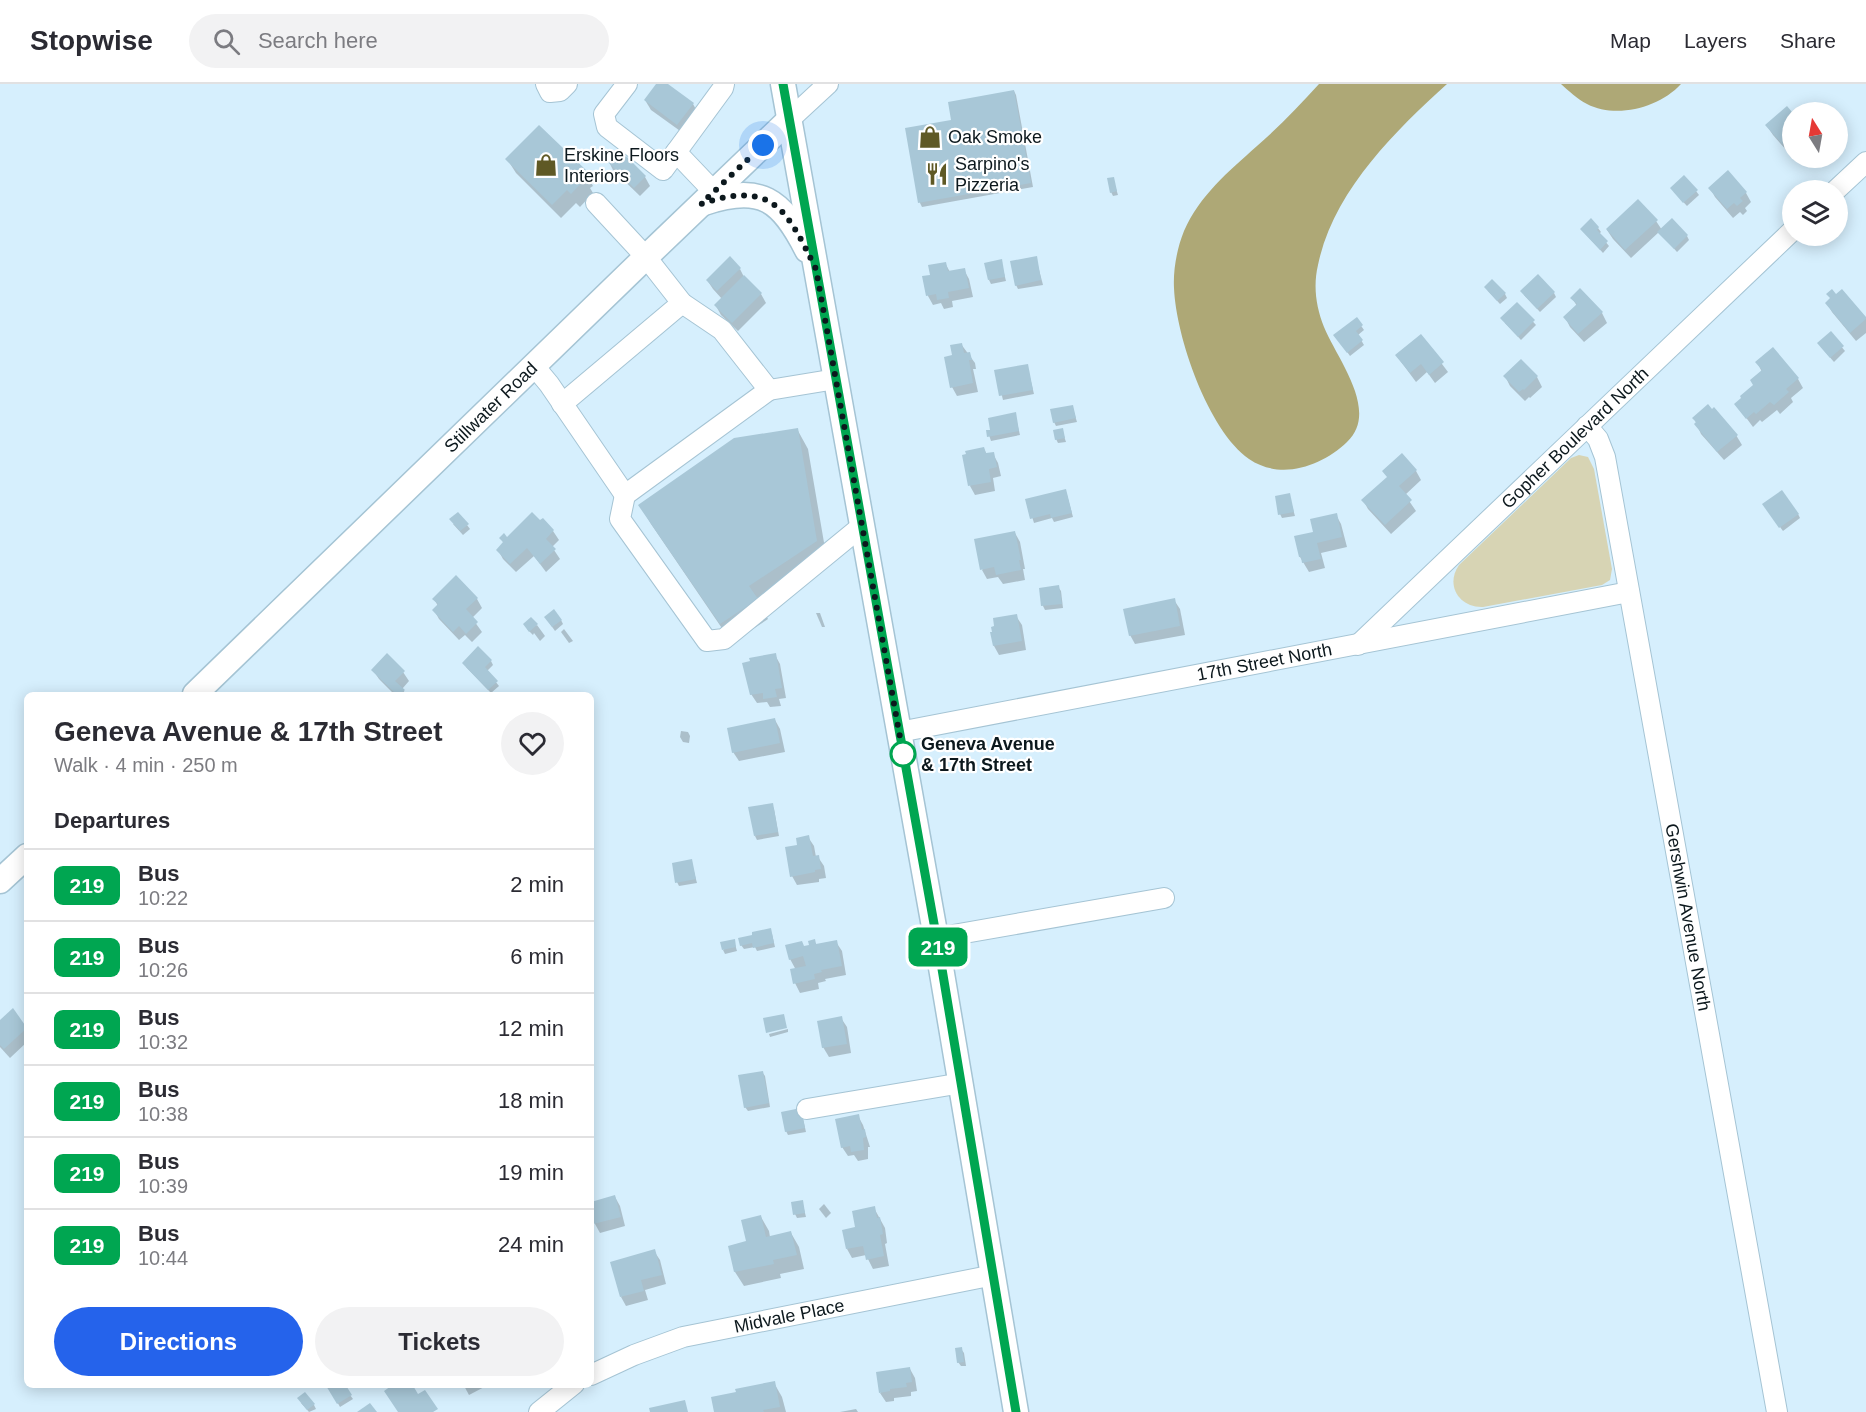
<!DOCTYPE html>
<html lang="en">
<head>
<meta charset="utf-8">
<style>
  body { margin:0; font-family:Helvetica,sans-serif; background:#f2f2f3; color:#2b2b33; height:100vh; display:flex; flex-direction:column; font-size:22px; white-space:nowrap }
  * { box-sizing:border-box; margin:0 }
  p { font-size:20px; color:#7c7c81 }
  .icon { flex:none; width:33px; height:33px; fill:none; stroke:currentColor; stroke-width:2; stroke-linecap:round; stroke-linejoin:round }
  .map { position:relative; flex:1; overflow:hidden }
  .sheet { position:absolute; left:24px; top:608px; width:570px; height:696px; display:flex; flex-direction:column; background:#fff; border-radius:9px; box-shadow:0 3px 15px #0003 }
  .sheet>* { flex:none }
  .badge { padding:0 12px; border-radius:9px; font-size:21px; line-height:39px }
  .needle { width:39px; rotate:349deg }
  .fabs { position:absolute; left:1782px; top:18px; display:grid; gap:12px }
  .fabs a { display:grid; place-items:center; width:66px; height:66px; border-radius:50%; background:#fff; box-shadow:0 3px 15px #0003; font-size:30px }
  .you { position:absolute; width:30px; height:30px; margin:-15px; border:4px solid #fff; border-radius:50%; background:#1a73e8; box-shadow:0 0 0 9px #1a73e833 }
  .map>.badge { position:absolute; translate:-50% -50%; box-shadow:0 0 0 3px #fff }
  h2 { padding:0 30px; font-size:22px; line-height:54px }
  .round { display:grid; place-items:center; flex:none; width:63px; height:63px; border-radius:32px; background:#f2f2f3 }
  .headline { display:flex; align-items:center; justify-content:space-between; height:102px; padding:0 30px }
  h1 { font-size:28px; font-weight:600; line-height:45px }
  .button { display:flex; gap:12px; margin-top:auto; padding:12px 30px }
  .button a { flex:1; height:69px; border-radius:36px; background:#2563eb; color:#fff; font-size:24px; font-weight:600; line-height:69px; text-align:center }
  .button a+a { background:#f2f2f3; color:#2b2b33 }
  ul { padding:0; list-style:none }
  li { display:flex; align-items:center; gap:18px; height:72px; padding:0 30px; border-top:2px solid #e1e1e2 }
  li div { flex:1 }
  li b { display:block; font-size:22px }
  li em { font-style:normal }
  li .badge { min-width:66px; font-weight:700; text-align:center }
  header { display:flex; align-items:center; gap:36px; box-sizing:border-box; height:84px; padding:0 30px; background:#fff; border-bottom:2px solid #e1e1e2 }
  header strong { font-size:28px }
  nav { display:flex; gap:33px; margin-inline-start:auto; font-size:21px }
  .search { width:420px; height:54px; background:#f2f2f3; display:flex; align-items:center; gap:15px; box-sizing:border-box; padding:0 21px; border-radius:33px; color:#7c7c81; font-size:22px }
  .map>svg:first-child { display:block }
</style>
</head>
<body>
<header>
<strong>Stopwise</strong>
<div class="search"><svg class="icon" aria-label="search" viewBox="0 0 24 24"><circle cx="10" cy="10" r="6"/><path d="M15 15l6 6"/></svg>Search here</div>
<nav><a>Map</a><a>Layers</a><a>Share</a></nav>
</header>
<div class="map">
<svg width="1866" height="1328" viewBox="0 0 1866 1328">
  <rect width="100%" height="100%" fill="#d6effd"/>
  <path fill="#d7d4b4" d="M 1579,371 L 1588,373 L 1594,385 L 1612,485 L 1610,496 L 1602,501 L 1483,523 C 1459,524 1445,501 1459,481 L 1571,374 Z"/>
  <g fill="#aea876">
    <path d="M 1319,0 L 1447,0 C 1394,48 1333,108 1318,181 C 1313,202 1316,223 1324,243 C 1337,275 1380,327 1347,358 C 1322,382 1281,397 1249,375 C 1208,346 1176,253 1174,204 C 1173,186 1177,164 1184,147 C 1200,111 1228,88 1257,62 C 1279,43 1299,22 1319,0 Z"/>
    <path d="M 1561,0 L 1681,0 C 1659,24 1616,35 1587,20 C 1577,15 1569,7 1561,0 Z"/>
  </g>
  <g fill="#0003">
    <polygon points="658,0 665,0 693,20 698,29 683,49 651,26 645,16"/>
    <polygon points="1014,7 1016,11 1033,103 922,123 920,119 907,45 953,37"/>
    <polygon points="1786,24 1792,31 1792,69 1790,67 1788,68 1773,51 1767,42"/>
    <polygon points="507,75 585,87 593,102 590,104 593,109 580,123 576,119 561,134 516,89"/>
    <polygon points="608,76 645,93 650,102 640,112 613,86"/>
    <polygon points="1113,95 1118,111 1113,112 1111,108"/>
    <polygon points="1710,104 1746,109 1751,118 1745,124 1747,127 1743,131 1740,128 1733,134 1715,113"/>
    <polygon points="1696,107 1699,111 1687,122 1674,108"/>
    <polygon points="1656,137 1662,146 1687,152 1689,156 1677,168 1659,148 1631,174 1613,155 1607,146"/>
    <polygon points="1598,144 1601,148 1599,150 1609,162 1603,169 1581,145"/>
    <polygon points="1036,174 1043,201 1018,205 1016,201"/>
    <polygon points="1001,177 1006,197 991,200 989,196"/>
    <polygon points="945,179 950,188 964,186 969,195 973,213 952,217 953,223 944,225 941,219 933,221 928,212 924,193 931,192"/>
    <polygon points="740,185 745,195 761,210 766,219 738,247 721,231 716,222 722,215 713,205 707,196"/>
    <polygon points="1580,206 1602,229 1607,239 1584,258 1570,243 1565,233 1577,222 1572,214"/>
    <polygon points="1488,207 1505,210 1507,214 1500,220"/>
    <polygon points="1554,209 1556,213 1540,228 1524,211"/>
    <polygon points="1827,219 1866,235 1866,249 1856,257 1832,228"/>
    <polygon points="1517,220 1536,241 1521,256 1505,239"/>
    <polygon points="1357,236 1364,246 1358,251 1364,261 1350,272 1338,255"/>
    <polygon points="1830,249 1845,267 1834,278 1821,263"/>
    <polygon points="1421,252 1448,288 1435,299 1427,288 1416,298 1396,271"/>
    <polygon points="961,260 975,279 976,285 973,285 978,308 957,312 952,303 954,272"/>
    <polygon points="1521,277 1537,293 1542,303 1530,314 1529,313 1525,317 1510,302 1505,292"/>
    <polygon points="1757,278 1798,295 1803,304 1791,314 1793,318 1780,330 1777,326 1762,338 1760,336 1753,343 1736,320 1754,302 1762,288"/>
    <polygon points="1027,281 1034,310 1003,316 996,287"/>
    <polygon points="1072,322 1077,338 1056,342 1054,338"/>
    <polygon points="1015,330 1020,351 991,357 988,348"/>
    <polygon points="1694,334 1736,351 1742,361 1724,376 1701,350"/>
    <polygon points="797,345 808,365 827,476 760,522 768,535 732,559 651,440 640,421"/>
    <polygon points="1062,346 1066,358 1058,359 1056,355"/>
    <polygon points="984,365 987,371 993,370 998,379 1001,392 993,394 995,407 975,411 970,402"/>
    <polygon points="1402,371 1416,387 1421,396 1405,411 1416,427 1391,450 1368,425 1363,416 1388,394"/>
    <polygon points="1067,411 1073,433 1054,438 1052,434 1034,439 1027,416"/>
    <polygon points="1289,411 1295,432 1282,434 1280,430"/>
    <polygon points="1767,425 1798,430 1800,434 1783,447"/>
    <polygon points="1336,431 1341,440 1347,463 1321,469 1325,484 1309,488 1300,473 1315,449"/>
    <polygon points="543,436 553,447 559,456 552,463 560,475 546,488 534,472 516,488 503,475 498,466 504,460 501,454 507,455"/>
    <polygon points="453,440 467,441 470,445 463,451"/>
    <polygon points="1015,449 1020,458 1025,485 1023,485 1025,496 1003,500 998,493 987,495 982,486"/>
    <polygon points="1058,503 1061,507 1063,524 1045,526 1043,522 1040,506"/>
    <polygon points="434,515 477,515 482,524 472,534 482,548 472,558 465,551 459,556 439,535 434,526 438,522"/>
    <polygon points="1174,516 1180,525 1185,551 1135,560 1130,551"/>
    <polygon points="816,529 820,529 825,543 822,543"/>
    <polygon points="1016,532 1022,541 1026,566 999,571 994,562 992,550"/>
    <polygon points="561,536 563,540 555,547 548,537"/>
    <polygon points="537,541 545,552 540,557 534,549 533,551 527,545"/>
    <polygon points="564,545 573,557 569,559 561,548"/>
    <polygon points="775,571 780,580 786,614 779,615 781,622 770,623 767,618 757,619 751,610"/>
    <polygon points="491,577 493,581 487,587 499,602 491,609 466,583"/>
    <polygon points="373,586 403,588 409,597 402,605 406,610 394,610 379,595"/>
    <polygon points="775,636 780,645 785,668 739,677 733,668"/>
    <polygon points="681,647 688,648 690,652 689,659 683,658 680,653"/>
    <polygon points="772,721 774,725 779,752 757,756 755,752"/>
    <polygon points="808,753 814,762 816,773 818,773 824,782 826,794 819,795 819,798 797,801 792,792 799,763"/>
    <polygon points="691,777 697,799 679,802 677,798"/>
    <polygon points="772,850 775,863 757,867 755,863 744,865 741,861 754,852"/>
    <polygon points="734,857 737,867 725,870 723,866"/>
    <polygon points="814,857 817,861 836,858 842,867 846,891 825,895 826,897 818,899 819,905 800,909 795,899 796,886 790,875 805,864 811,863"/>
    <polygon points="12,927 27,945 27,958 10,974 0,963 0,938"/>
    <polygon points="841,934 847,943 851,969 829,973 823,963"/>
    <polygon points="788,945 788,948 770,953 769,950"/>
    <polygon points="762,988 765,992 770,1023 748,1027 745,1023"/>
    <polygon points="802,1030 806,1048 788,1051 786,1047"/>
    <polygon points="858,1032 863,1041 870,1063 868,1063 868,1075 858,1077 854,1071 848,1072 842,1063"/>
    <polygon points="615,1113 620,1122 625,1142 600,1149 595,1140 591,1119"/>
    <polygon points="802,1117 806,1133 797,1134 795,1130"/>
    <polygon points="824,1120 831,1129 826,1134 819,1125"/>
    <polygon points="874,1124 885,1144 887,1159 885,1160 889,1182 873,1185 866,1171 852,1174 847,1165 857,1144"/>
    <polygon points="761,1133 769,1147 770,1153 791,1149 799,1163 804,1185 780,1190 781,1194 744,1202 735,1188 730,1163 747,1159"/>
    <polygon points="654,1167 660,1176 666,1200 645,1206 648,1216 626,1222 621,1213"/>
    <polygon points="961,1265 964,1269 966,1282 961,1282 958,1278"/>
    <polygon points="910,1285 915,1294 917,1307 911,1308 911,1312 894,1314 894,1317 886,1318 880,1309"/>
    <polygon points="774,1299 782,1313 786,1328 715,1328"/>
    <polygon points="327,1300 350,1311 353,1315 340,1323"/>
    <polygon points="463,1300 490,1300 469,1311"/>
    <polygon points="301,1319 314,1321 316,1325 309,1328"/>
    <polygon points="856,1325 858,1328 840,1328"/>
  </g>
  <g fill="#a8c7d7">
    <polygon points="656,0 668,0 694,19 677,41 644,16"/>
    <polygon points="1014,6 1031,99 918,119 905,44 951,36 948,18"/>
    <polygon points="1787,22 1792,28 1792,55 1786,61 1784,59 1782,60 1765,41"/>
    <polygon points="539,41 586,86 582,90 586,94 571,110 567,106 552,121 505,75"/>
    <polygon points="618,64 646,92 634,104 606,76"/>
    <polygon points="1728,86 1747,108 1740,114 1743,117 1737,122 1734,119 1727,125 1708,104"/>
    <polygon points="1684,91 1698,106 1683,119 1670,104"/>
    <polygon points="1114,93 1117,107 1110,109 1107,94"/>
    <polygon points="1638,115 1658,136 1625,166 1606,145"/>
    <polygon points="1591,134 1599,143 1597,146 1608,157 1600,166 1580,145"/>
    <polygon points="1672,134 1688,151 1674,165 1657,148"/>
    <polygon points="730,172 741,184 717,207 706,196"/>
    <polygon points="1037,172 1041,196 1015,202 1010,177"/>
    <polygon points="1002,175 1005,193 988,196 984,179"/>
    <polygon points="946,178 948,187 965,184 969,204 948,208 949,214 937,216 936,210 926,212 922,192 930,191 928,181"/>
    <polygon points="1538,190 1555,208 1537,225 1520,207"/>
    <polygon points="744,191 762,209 732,239 714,221"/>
    <polygon points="1492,195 1506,209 1497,217 1484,203"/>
    <polygon points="1580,204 1603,228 1578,250 1563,233 1577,220 1570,214"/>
    <polygon points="1832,205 1836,210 1842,205 1866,233 1866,235 1850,249 1825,219 1830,214 1826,210"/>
    <polygon points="1517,218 1535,236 1518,253 1500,234"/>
    <polygon points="1357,233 1363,241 1356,247 1363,256 1347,269 1333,251"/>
    <polygon points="1831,247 1844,262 1830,274 1817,259"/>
    <polygon points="1421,250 1444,278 1429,291 1421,280 1410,289 1395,271"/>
    <polygon points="962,259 964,269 970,268 972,276 969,276 973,299 950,304 944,273 952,271 950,261"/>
    <polygon points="1773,263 1799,294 1786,305 1789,308 1774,321 1770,318 1756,330 1754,328 1746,335 1734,320 1741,314 1740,312 1753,301 1750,296 1762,286 1755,278"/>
    <polygon points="1521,275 1538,292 1524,306 1523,305 1519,308 1503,292"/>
    <polygon points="1028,280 1033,306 999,312 994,286"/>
    <polygon points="1708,320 1712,325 1714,323 1738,351 1717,368 1694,340 1696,338 1692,334"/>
    <polygon points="1073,321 1076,334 1053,339 1050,325"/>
    <polygon points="1016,328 1019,347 987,353 986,346 990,346 988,334"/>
    <polygon points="798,344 817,457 749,502 758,515 720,540 638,421 734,354"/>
    <polygon points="1063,344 1065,354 1055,356 1053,346"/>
    <polygon points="984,363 986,369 994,368 997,383 989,385 991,398 968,402 962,371 966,370 965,367"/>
    <polygon points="1402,369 1417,386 1399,402 1412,416 1385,441 1361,416 1387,393 1382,387"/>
    <polygon points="1066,405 1072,429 1051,434 1050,430 1030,435 1025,415"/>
    <polygon points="1782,406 1799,430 1779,444 1762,420"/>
    <polygon points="1290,409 1294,428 1278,431 1275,412"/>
    <polygon points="458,428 469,440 460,447 449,435"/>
    <polygon points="532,428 540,436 543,434 554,446 546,455 556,465 540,480 527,464 510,480 496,466 503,458 499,454 504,449 507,453"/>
    <polygon points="1337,429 1342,453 1317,459 1321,475 1302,479 1301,473 1299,473 1294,452 1313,448 1310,435"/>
    <polygon points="1015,447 1021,476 1019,476 1021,486 996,491 994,483 980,486 974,455"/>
    <polygon points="456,491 478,514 466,525 478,538 466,550 459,542 453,548 432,526 438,520 432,515"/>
    <polygon points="1059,501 1062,520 1041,522 1039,504"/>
    <polygon points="1175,514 1180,542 1129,552 1123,525"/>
    <polygon points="554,525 562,536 552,543 544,533"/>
    <polygon points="1017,530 1022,557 993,562 990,548 992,548 991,543 994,542 993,534"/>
    <polygon points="531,533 538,540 529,548 523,540"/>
    <polygon points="478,562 492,576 485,583 498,597 488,606 462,579"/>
    <polygon points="387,569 405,587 395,597 405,606 400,610 396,610 371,586"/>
    <polygon points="776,569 782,604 775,605 777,613 763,615 763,609 750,611 742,579 750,577 749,574"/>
    <polygon points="775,634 780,659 732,669 727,644"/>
    <polygon points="773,719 778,748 754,752 748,723"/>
    <polygon points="809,751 813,772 819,771 821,785 815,786 815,788 790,793 785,763 797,761 796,754"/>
    <polygon points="692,775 696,795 675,799 672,779"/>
    <polygon points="771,844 774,859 753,864 752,859 740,862 738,854 752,851 752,848"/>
    <polygon points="735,855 736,863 722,866 720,858"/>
    <polygon points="815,855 816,860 837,856 842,882 821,886 822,888 814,890 815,895 793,900 790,885 806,882 803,872 789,876 785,861 802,857 804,862 809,861 808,857"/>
    <polygon points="13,924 27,944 4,965 0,961 0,936"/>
    <polygon points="784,930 787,944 766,949 763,934"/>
    <polygon points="842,932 847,960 822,964 817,937"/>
    <polygon points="763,987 769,1019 744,1024 738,991"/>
    <polygon points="801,1024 805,1044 785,1048 781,1028"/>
    <polygon points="859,1030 862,1046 865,1045 866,1053 863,1054 864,1066 851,1068 850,1062 841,1064 835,1035"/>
    <polygon points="615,1111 621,1133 593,1140 591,1132 591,1118"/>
    <polygon points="803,1116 805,1129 793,1131 791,1118"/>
    <polygon points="875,1122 877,1134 880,1133 883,1150 880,1151 884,1172 866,1176 863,1162 846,1165 842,1146 855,1143 852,1127"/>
    <polygon points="761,1131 766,1153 791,1147 797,1171 773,1176 774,1180 734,1188 728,1162 746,1157 741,1136"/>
    <polygon points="655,1165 662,1191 641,1196 644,1207 620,1213 610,1178"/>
    <polygon points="962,1263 964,1278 957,1279 955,1264"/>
    <polygon points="910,1283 912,1298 906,1299 907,1303 890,1305 890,1307 879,1309 876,1288"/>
    <polygon points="775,1297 780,1323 763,1326 764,1328 714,1328 711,1313 736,1308 735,1305"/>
    <polygon points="325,1300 345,1300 352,1311 337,1320"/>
    <polygon points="394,1300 412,1300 418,1310 425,1306 438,1325 433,1328 398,1328 384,1307"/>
    <polygon points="305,1308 315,1320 307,1326 297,1314"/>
    <polygon points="685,1316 688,1328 650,1328 649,1324"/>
    <polygon points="370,1319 377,1328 357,1328"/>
  </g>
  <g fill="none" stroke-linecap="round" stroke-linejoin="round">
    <g stroke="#a5c4d4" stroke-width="22">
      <g id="minor">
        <polyline points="546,0 550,8 560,7 567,0"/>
        <polyline points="627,0 604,30 607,43 663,86 723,4 724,0"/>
        <polyline points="789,36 828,0"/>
        <polyline points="676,68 714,108"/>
        <polyline points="1836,106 1866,78"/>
        <polyline points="534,282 549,300 625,411 769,306 722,246 682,219 646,173 596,119"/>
        <polyline points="769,306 836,295"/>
        <polyline points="562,320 682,219"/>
        <path id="s1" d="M 1587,342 L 1598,355 L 1605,373 L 1777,1328"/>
        <polyline points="625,411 620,435 707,557 724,555 863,441"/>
        <path id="s2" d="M 1358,561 L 1792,147"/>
        <path id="s3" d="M 899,648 L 1629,508"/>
        <polyline points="936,854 1164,814"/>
        <polyline points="807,1025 962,999"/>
        <path id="s4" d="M 591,1291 L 634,1271 L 683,1253 L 994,1191"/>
        <polyline points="539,1328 574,1300"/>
      </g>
    </g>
    <g stroke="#a5c4d4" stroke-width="27">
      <g id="major">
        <polyline points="783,0 936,854 1016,1328"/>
        <path d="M 704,119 C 761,100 781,115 807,166"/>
        <path id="s5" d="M 195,610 L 646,173 L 789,36"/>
        <polyline points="0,797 27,772"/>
      </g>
    </g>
    <use href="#minor" stroke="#fff" stroke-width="20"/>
    <use href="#major" stroke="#fff" stroke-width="24"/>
  </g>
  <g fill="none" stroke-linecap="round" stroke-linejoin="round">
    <g stroke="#fff" stroke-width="14">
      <polyline id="line" points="783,0 940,873 1016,1328"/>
    </g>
    <use href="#line" stroke="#00a651" stroke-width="9"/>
    <path stroke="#0c181d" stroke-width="6" stroke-dasharray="0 10.8" d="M 763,61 L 701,120 C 774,95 787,127 816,185 L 903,670"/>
  </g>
  <defs>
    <g id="shop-bare" transform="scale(1.8)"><path d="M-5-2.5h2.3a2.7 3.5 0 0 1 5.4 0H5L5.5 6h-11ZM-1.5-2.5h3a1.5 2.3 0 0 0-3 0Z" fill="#5f5925" stroke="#fff" stroke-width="2.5" paint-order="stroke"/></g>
    <g id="restaurant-bare" transform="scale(1.8)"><path d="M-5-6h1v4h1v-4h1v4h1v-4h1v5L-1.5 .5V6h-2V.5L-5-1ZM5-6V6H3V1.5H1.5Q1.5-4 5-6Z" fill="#5f5925" stroke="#fff" stroke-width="2.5" paint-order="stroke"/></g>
  </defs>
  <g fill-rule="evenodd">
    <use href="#shop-bare" x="930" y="53"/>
    <use href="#shop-bare" x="546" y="81"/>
    <use href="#restaurant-bare" x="937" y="90"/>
  </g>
  <circle fill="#fff" stroke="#00a651" stroke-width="3" cx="903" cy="670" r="12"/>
  <g text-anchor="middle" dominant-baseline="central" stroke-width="4.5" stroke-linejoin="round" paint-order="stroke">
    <g font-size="18" fill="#0c181d" stroke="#fff" text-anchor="start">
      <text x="948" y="53">Oak Smoke</text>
      <text x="564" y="71">Erskine Floors<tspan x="564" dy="21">Interiors</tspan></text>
      <text x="955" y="80">Sarpino's<tspan x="955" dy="21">Pizzeria</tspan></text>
    </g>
    <g font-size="18" fill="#0c181d" stroke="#fff">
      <text stroke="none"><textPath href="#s5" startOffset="412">Stillwater Road</textPath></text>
      <text stroke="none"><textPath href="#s2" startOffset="300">Gopher Boulevard North</textPath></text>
      <text stroke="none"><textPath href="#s3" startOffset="372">17th Street North</textPath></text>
      <text stroke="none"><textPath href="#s1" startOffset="504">Gershwin Avenue North</textPath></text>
      <text stroke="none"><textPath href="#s4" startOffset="208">Midvale Place</textPath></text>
    </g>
    <g font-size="18" font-weight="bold" fill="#0c181d" stroke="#fff" text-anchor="start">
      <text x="921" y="660">Geneva Avenue<tspan x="921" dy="21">&amp; 17th Street</tspan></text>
    </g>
  </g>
</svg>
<div class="fabs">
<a><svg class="needle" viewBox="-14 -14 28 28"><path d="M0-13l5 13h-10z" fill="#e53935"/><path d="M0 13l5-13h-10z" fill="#7c7c81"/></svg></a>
<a><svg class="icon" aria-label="layers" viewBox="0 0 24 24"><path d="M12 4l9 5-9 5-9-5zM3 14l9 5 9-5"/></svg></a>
</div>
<div class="you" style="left:763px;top:61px"></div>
<b class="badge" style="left:938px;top:863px;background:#00a651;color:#fff">219</b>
<section class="sheet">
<div class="headline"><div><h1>Geneva Avenue &amp; 17th Street</h1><p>Walk · 4 min · 250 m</p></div><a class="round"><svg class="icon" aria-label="heart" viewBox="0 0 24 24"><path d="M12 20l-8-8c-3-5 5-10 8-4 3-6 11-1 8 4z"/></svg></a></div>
<h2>Departures</h2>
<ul>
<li><span class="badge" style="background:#00a651;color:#fff">219</span><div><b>Bus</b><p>10:22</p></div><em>2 min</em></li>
<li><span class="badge" style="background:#00a651;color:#fff">219</span><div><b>Bus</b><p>10:26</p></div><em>6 min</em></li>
<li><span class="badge" style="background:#00a651;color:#fff">219</span><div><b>Bus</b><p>10:32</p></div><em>12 min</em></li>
<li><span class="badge" style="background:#00a651;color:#fff">219</span><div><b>Bus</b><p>10:38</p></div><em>18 min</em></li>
<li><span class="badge" style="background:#00a651;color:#fff">219</span><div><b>Bus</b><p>10:39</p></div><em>19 min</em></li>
<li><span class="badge" style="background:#00a651;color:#fff">219</span><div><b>Bus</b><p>10:44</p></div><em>24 min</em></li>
</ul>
<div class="button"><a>Directions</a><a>Tickets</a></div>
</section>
</div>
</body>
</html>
